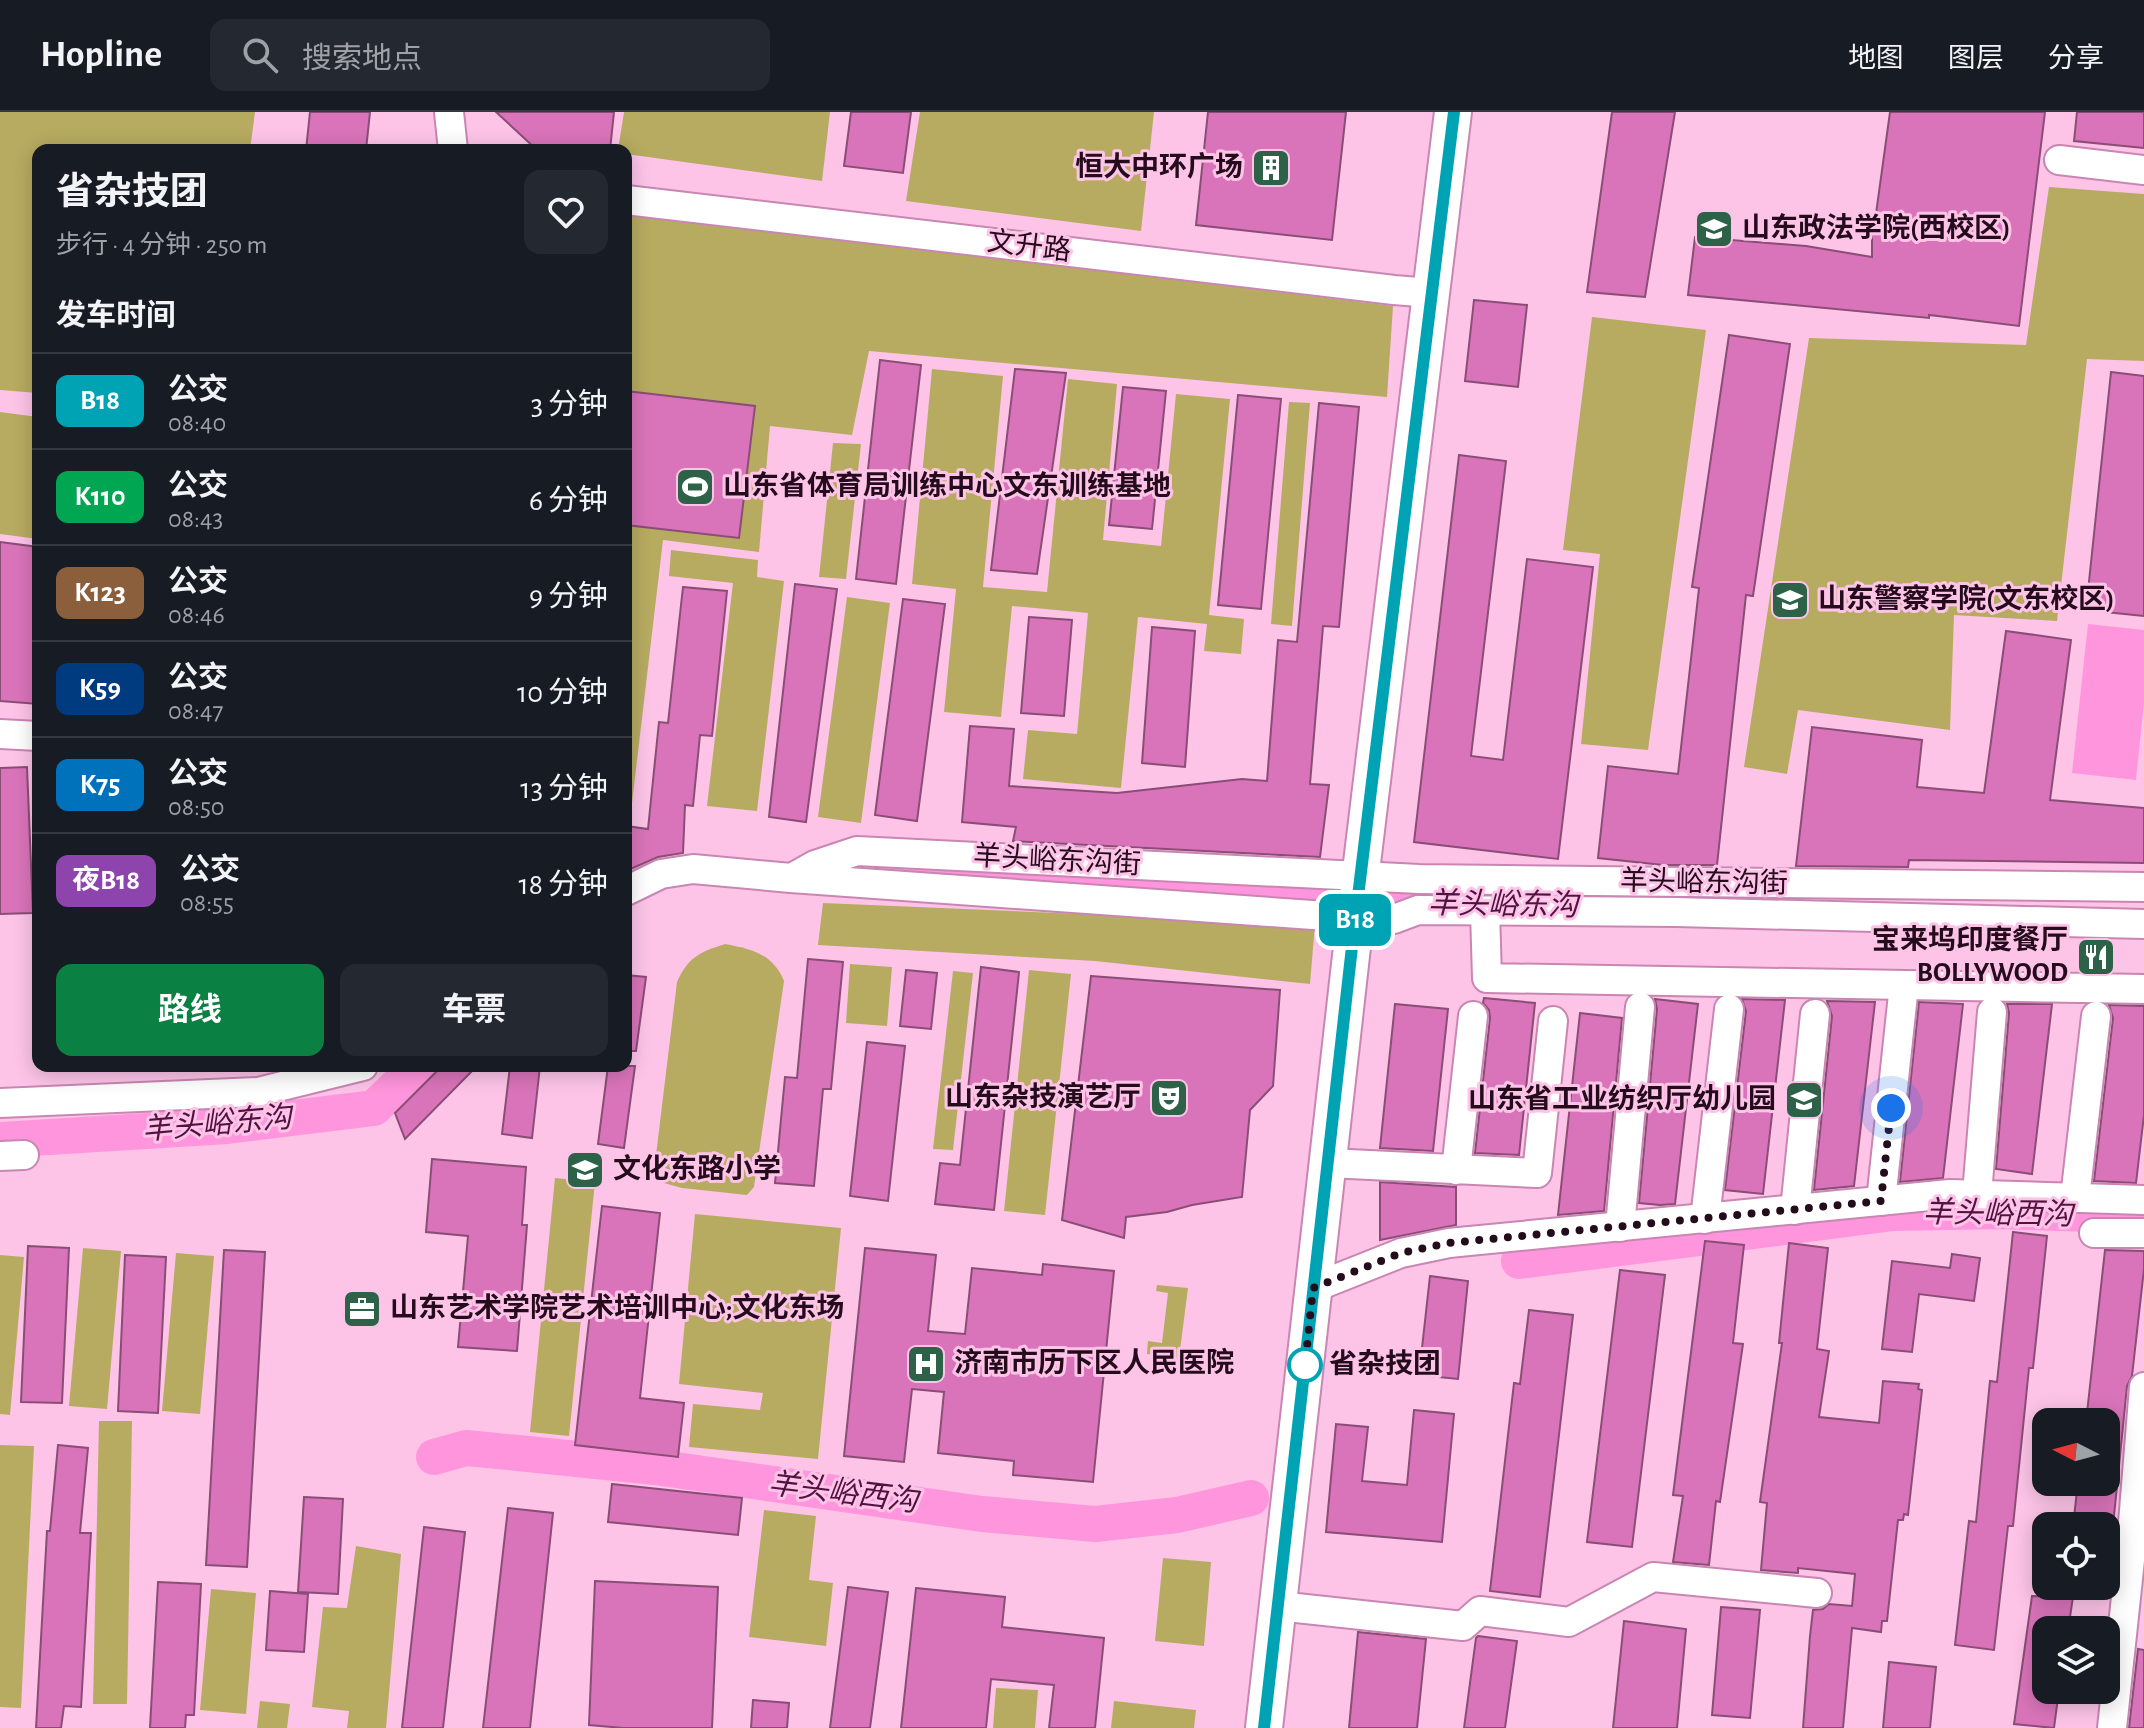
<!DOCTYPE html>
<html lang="zh">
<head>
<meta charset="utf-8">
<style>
  body { margin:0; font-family:"Alegreya Sans","Noto Sans SC",sans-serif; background:#242831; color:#f1f3f6; height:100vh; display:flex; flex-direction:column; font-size:30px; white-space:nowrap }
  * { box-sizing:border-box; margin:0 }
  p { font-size:26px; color:#9ea1a6 }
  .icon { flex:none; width:44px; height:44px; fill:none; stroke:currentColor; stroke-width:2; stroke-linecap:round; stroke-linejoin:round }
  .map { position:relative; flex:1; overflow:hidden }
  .panel { position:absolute; left:32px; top:32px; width:600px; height:928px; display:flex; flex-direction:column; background:#171b24; border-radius:16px; box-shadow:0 4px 20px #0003 }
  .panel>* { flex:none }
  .badge { padding:0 16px; border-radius:12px; font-size:28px; line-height:52px }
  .needle { width:52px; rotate:276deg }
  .controls { position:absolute; left:2032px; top:1296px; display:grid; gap:16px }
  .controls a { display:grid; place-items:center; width:88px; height:88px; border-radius:16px; background:#171b24; box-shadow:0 4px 20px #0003; font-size:40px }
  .you { position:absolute; width:40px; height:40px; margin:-20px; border:6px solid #fff; border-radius:50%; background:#1a73e8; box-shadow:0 0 0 12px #1a73e833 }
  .map>.badge { position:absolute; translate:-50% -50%; box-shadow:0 0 0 4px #fff }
  h2 { padding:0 24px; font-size:30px; line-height:72px }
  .round { display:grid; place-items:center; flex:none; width:84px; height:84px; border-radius:16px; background:#242831 }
  .head { display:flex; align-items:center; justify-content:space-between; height:136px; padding:0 24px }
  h1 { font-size:38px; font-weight:700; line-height:60px }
  .action { display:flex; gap:16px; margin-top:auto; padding:16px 24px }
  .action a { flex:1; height:92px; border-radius:16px; background:#0b8043; color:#fff; font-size:32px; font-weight:700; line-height:92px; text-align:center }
  .action a+a { background:#242831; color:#f1f3f6 }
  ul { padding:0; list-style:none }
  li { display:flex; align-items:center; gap:24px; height:96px; padding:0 24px; border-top:2px solid #363941 }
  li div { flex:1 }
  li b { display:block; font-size:30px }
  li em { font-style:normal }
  li .badge { min-width:88px; font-weight:700; text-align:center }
  header { display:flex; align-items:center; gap:48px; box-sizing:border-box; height:112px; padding:0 40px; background:#171b24; border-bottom:2px solid #363941 }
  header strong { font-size:38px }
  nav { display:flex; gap:44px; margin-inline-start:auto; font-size:28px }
  .search { width:560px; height:72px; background:#242831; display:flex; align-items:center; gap:20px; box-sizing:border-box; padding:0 28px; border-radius:16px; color:#9ea1a6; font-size:30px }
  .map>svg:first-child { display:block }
</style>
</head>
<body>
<header>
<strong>Hopline</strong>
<div class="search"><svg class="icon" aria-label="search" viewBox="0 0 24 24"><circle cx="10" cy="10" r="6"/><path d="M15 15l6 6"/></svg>搜索地点</div>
<nav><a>地图</a><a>图层</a><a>分享</a></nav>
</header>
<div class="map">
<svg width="2144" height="1616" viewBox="0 0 2144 1616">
  <rect width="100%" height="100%" fill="#fdc4e8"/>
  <g fill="#b7ab61">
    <polygon points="0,0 255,0 250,38 38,38 38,281 0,278"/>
    <polygon points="624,0 830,0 822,69 626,42 626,38 618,38"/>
    <polygon points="920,0 1154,0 1141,119 906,89"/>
    <polygon points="2049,75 2144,82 2144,249 2087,247 2057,509 1954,503 1950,618 1798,598 1787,662 1744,655 1809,226 2026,233"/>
    <polygon points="626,100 1393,194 1387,285 869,239 852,323 770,314 759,440 663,428 630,708 626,708"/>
    <polygon points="1592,205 1706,218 1648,638 1581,632 1600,442 1563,438"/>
    <polygon points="932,257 1003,264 983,475 1047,480 1068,267 1117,272 1103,428 1161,434 1176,282 1230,287 1209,503 1244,507 1241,542 1204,539 1207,512 1138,505 1121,676 1023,667 1028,618 1077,622 1088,501 1012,494 1001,605 944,600 956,477 912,472"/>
    <polygon points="1289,290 1310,291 1292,514 1271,512"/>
    <polygon points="0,300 38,305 38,427 0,422"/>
    <polygon points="833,331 861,332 846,467 819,465"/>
    <polygon points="671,438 758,448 757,465 784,469 757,699 707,694 733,471 669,464"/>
    <polygon points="847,485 890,491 861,711 818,705"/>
    <polygon points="823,791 1315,812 1310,872 1095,849 818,833"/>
    <path d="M 725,832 C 752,837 773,842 784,869 L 754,1075 L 747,1083 L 682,1076 L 653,1068 L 677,870 C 688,845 700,840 725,832 Z"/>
    <polygon points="850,852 892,855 887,914 846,911"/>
    <polygon points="1029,858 1071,862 1045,1103 1004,1099"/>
    <polygon points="953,859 973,861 953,1038 933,1037"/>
    <polygon points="555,1066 595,1070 569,1324 530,1320"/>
    <polygon points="695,1102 841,1116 818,1347 689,1335 693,1292 760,1298 763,1281 679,1272"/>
    <polygon points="83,1136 121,1139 107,1297 69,1294"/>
    <polygon points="176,1141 214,1144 200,1302 162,1299"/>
    <polygon points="0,1143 24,1145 10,1303 0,1302"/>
    <polygon points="1157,1173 1188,1176 1179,1246 1147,1242 1148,1229 1162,1231 1168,1181 1156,1179"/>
    <polygon points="99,1309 132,1309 127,1592 93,1592"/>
    <polygon points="0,1333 34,1334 21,1596 0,1595"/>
    <polygon points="764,1398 816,1404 809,1468 833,1471 826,1534 749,1525"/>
    <polygon points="356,1434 401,1442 386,1616 347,1616 349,1599 312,1595 323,1495 347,1496"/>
    <polygon points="1163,1446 1211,1450 1204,1534 1155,1529"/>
    <polygon points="211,1477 256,1481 246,1602 200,1598"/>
    <polygon points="996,1576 1038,1578 1035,1616 993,1616"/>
    <polygon points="260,1589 290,1592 287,1616 257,1616"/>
    <polygon points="1114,1589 1196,1598 1194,1616 1111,1616"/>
  </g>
  <polygon fill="#ff95dc" points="2088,512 2144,518 2144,590 2136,668 2072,661"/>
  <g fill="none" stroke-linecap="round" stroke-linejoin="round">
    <g stroke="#ff95dc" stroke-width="36">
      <polyline points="891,760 1381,790 1447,791"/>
      <polyline points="0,1028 227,1014 374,996 418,954"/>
      <polyline points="1519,1149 1893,1101 2001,1099 2144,1104"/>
      <polyline points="434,1345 466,1336 518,1341 655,1355 982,1402 1095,1412 1177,1403 1251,1386"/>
    </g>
  </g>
  <g fill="#da74ba" stroke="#8a4d76" stroke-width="2">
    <polygon points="310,0 370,0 366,38 306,38"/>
    <polygon points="496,0 614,0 610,38 537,38"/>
    <polygon points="851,0 911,0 903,61 844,54"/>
    <polygon points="1208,0 1346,0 1332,128 1196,113"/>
    <polygon points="1612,0 1675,0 1645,185 1587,180"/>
    <polygon points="1890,0 2045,0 2019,214 1929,203 1929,206 1688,183 1695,125 1806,134 1872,145 1872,109 1875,109"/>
    <polygon points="2077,0 2144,0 2144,36 2074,29"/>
    <polygon points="1474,188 1527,193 1518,275 1465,269"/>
    <polygon points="1729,223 1790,232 1753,484 1746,483 1717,753 1663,753 1598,746 1608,654 1678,662 1699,476 1692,475"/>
    <polygon points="880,248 921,253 896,472 856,467"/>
    <polygon points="1015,257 1066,261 1037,462 991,458"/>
    <polygon points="2111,260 2144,264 2144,504 2086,498"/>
    <polygon points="1123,275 1166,279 1152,417 1109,413"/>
    <polygon points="626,279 755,294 739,426 626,413"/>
    <polygon points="1238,283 1281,287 1261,497 1218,493"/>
    <polygon points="1319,291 1359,295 1339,515 1323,514 1310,672 1329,673 1320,745 1013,729 1016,715 962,710 970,614 1014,617 1009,674 1117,681 1242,667 1267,669 1278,528 1297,530"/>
    <polygon points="1459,343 1506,349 1471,644 1503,648 1527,447 1593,455 1558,747 1414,730"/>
    <polygon points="0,430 38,435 38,592 0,589"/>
    <polygon points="795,472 837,477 806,710 769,705"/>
    <polygon points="683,475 727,479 712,624 700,623 693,694 685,693 683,741 658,745 626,759 626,714 648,717 659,610 668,611"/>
    <polygon points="903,487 945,492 917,709 875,703"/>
    <polygon points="1029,505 1072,508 1064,604 1021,601"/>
    <polygon points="1152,515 1195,519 1185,655 1142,651"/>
    <polygon points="2006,519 2071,528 2050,688 2144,696 2144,751 1909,748 1908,755 1796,754 1812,615 1922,628 1917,675 1984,681"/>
    <polygon points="27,655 33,801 0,802 0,656"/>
    <polygon points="808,847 843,850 831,977 823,977 814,1074 775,1071 785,965 797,966"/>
    <polygon points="981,855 1019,860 994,1098 935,1092 940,1051 960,1053"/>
    <polygon points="906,858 937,861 931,917 900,914"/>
    <polygon points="626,863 646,865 636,939 626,939"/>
    <polygon points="1091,864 1280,878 1273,974 1250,998 1242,1085 1192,1093 1167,1100 1126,1105 1124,1126 1062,1108"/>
    <polygon points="1484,886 1535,891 1519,1043 1475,1041 1490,906 1489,898 1483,891"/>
    <polygon points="1655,887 1698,892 1675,1092 1660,1093 1639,1091 1657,897"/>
    <polygon points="1742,887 1785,888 1763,1082 1725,1078 1746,899"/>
    <polygon points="1827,889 1875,890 1854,1074 1814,1078 1832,904"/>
    <polygon points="1919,890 1963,892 1943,1066 1900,1070"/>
    <polygon points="1395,892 1448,897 1433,1039 1380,1036"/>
    <polygon points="2007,892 2052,892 2032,1062 1996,1057 2009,901"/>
    <polygon points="2109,893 2144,894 2144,1003 2136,1071 2094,1069 2113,906"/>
    <polygon points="1580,901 1622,906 1604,1099 1558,1103"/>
    <polygon points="867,930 905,934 888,1089 850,1084"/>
    <polygon points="442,954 477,954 405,1027 395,1001"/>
    <polygon points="510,954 540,954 532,1026 502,1022"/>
    <polygon points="608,954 635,954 624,1036 598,1032"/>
    <polygon points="432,1047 526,1055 522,1113 527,1113 517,1239 458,1235 468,1124 426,1120"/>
    <polygon points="1380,1070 1456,1075 1456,1113 1380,1128"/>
    <polygon points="602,1094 660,1101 640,1286 684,1291 678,1345 575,1333"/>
    <polygon points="2013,1120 2047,1124 2033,1256 2029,1256 2013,1414 2008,1414 1994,1538 1955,1533 1969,1409 1976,1410 1990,1269 1997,1270"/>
    <polygon points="1705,1129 1744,1133 1733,1231 1743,1232 1720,1390 1716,1389 1709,1453 1673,1450 1683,1384 1673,1383"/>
    <polygon points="1789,1131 1828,1136 1817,1237 1829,1239 1819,1305 1879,1311 1883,1269 1919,1272 1918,1277 1922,1278 1908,1403 1904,1402 1903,1408 1898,1408 1887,1509 1882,1509 1881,1520 1852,1516 1843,1616 1803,1616 1810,1524 1813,1498 1823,1497 1829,1492 1852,1494 1855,1462 1798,1456 1798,1461 1761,1458 1767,1391 1760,1390 1782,1231 1779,1231"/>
    <polygon points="28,1134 69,1136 62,1291 21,1290"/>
    <polygon points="865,1136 936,1143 928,1219 965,1222 972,1156 1042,1163 1043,1152 1114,1159 1093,1370 1013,1363 1014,1349 938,1341 944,1280 912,1277 904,1350 844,1344"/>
    <polygon points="224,1138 265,1140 247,1455 206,1453"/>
    <polygon points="2105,1138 2144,1139 2144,1157 2132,1264 2127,1274 2113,1414 2073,1414 2078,1370 2106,1370 2106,1310 2086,1310"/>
    <polygon points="1952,1142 1980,1146 1974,1189 1919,1182 1912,1240 1882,1237 1892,1149 1950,1156"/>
    <polygon points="125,1143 166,1145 158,1301 118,1299"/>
    <polygon points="1620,1158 1665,1163 1632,1435 1587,1430"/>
    <polygon points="1430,1164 1468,1169 1458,1267 1419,1263"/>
    <polygon points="1529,1198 1573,1203 1540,1485 1490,1479 1514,1271 1520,1272"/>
    <polygon points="1414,1298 1454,1302 1442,1430 1326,1420 1336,1312 1368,1315 1362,1369 1407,1373"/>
    <polygon points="58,1333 88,1336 80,1421 91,1421 81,1595 64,1594 61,1616 36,1616 47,1419 50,1419"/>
    <polygon points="612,1372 742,1386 738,1423 608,1410"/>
    <polygon points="304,1385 343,1387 338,1482 298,1480"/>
    <polygon points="508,1396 553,1401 530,1616 483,1616"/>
    <polygon points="424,1415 465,1420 443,1616 402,1616"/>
    <polygon points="595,1469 718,1475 712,1616 623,1616 589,1613"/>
    <polygon points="158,1470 201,1472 194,1603 186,1603 185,1616 150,1616"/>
    <polygon points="848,1475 888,1480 870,1616 830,1616"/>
    <polygon points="916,1476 1005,1485 1002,1515 1104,1526 1095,1616 1049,1616 1054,1573 991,1567 986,1616 901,1616"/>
    <polygon points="270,1479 308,1482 304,1540 266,1538"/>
    <polygon points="2032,1484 2073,1485 2068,1518 2046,1518 2046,1578 2059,1578 2054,1616 2014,1612"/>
    <polygon points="1721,1495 1760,1498 1750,1606 1712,1603"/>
    <polygon points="1624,1509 1686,1517 1677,1616 1613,1616"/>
    <polygon points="1358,1520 1426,1527 1417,1616 1349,1616"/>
    <polygon points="1478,1524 1517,1529 1505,1616 1464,1616 1476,1526"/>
    <polygon points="2138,1537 2144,1538 2144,1616 2129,1616"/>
    <polygon points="1889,1550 1936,1555 1930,1616 1883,1616"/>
    <polygon points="753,1588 789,1591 787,1616 751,1616"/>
  </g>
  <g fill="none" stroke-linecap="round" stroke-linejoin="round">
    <g stroke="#c986b2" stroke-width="32">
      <g id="minor">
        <polyline points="449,0 453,38"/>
        <polyline points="2059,48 2144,58"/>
        <polyline points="626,88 1394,178 1431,181"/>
        <polyline points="0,622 38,624"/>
        <polyline points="792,766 815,753 857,739 1419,767 2144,775"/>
        <polyline points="626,779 661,762 693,757 791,766 1355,806 1394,807 1418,798 1676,800 2144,812"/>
        <polyline points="1485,799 1487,866 2144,877"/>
        <polyline points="0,991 258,980 363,954"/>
        <polyline points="0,1044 24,1043"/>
        <polyline points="1328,1051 1537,1061 1553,909"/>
        <polyline points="1456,1058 1473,904"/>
        <polyline points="1977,1082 1992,900"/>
        <polyline points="2075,1086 2096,904"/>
        <polyline points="1881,1089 1904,873"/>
        <polyline points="1795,1098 1815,902"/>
        <polyline points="1705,1107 1729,897"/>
        <polyline points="1620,1115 1640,895"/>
        <polyline points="2094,1121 2144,1121"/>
        <polyline points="1313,1176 1401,1141 1449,1131 1950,1082 2144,1088"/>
        <polyline points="1278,1494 1463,1514 1480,1499 1569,1510 1653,1465 1817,1481"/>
        <polyline points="2112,1616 2130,1448 2144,1275"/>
      </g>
    </g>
    <g stroke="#c986b2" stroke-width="40">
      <polyline id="major" points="1264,1616 1354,817 1453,0"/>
    </g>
    <use href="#minor" stroke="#fff" stroke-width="28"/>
    <use href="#major" stroke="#fff" stroke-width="36"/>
  </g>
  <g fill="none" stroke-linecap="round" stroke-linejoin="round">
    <g stroke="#fff" stroke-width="18">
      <polyline id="line" points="1264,1616 1354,817 1454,0"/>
    </g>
    <use href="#line" stroke="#00a3b4" stroke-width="12"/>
    <polyline stroke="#250c1d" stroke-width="8" stroke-dasharray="0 14.4" points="1305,1253 1304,1264 1313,1176 1401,1141 1449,1131 1881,1089 1891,996"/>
  </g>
  <defs>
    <g id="building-square" transform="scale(2)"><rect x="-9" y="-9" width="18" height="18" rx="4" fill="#2d6249" stroke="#fdc4e8"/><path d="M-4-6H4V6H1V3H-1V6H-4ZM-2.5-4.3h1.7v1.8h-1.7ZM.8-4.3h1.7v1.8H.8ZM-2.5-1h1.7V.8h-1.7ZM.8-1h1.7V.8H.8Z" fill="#fff"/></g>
    <g id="university-square" transform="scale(2)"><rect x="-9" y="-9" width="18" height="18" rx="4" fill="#2d6249" stroke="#fdc4e8"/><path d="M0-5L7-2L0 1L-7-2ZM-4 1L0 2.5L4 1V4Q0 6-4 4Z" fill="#fff"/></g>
    <g id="stadium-square" transform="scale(2)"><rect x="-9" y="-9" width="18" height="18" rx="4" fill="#2d6249" stroke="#fdc4e8"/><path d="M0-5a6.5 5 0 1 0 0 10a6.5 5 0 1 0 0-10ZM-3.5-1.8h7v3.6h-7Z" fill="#fff"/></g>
    <g id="restaurant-square" transform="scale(2)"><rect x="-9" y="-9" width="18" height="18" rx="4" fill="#2d6249" stroke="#fdc4e8"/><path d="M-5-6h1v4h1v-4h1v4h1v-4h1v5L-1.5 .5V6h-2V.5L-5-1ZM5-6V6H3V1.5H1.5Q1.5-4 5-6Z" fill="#fff"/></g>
    <g id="theatre-square" transform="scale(2)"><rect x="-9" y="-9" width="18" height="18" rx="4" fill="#2d6249" stroke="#fdc4e8"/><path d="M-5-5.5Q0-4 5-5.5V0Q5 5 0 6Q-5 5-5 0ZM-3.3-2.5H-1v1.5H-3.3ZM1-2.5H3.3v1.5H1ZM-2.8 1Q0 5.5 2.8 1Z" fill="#fff"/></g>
    <g id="school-square" transform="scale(2)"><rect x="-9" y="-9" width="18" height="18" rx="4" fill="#2d6249" stroke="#fdc4e8"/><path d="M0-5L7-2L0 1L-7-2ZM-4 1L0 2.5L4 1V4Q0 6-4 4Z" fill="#fff"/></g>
    <g id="office-square" transform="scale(2)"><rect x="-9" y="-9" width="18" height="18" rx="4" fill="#2d6249" stroke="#fdc4e8"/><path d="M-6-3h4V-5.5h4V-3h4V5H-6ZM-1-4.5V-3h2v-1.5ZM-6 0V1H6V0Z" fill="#fff"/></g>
    <g id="hospital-square" transform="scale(2)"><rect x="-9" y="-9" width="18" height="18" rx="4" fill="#2d6249" stroke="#fdc4e8"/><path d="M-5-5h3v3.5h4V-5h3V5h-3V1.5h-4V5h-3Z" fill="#fff"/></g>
  </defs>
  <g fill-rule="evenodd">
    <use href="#building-square" x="1271" y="56"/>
    <use href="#university-square" x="1714" y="117"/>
    <use href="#stadium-square" x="695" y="375"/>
    <use href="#university-square" x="1790" y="488"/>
    <use href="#restaurant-square" x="2096" y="845"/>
    <use href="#theatre-square" x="1169" y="986"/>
    <use href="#school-square" x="1804" y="988"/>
    <use href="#school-square" x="585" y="1058"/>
    <use href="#office-square" x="362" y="1197"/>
    <use href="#hospital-square" x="926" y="1252"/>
  </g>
  <circle fill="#fff" stroke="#00a3b4" stroke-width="4" cx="1305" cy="1253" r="16"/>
  <g text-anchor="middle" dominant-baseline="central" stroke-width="6" stroke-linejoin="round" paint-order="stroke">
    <g font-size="28" font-weight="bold" fill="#250c1d" stroke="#fdc4e8" text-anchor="start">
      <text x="1243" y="56" text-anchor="end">恒大中环广场</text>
      <text x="1742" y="117">山东政法学院(西校区)</text>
      <text x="723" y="375">山东省体育局训练中心文东训练基地</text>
      <text x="1818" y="488">山东警察学院(文东校区)</text>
      <text x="2068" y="829" text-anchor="end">宝来坞印度餐厅<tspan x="2068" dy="32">BOLLYWOOD</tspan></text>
      <text x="1141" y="986" text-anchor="end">山东杂技演艺厅</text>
      <text x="1776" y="988" text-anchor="end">山东省工业纺织厅幼儿园</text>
      <text x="613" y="1058">文化东路小学</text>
      <text x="390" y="1197">山东艺术学院艺术培训中心;文化东场</text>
      <text x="954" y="1252">济南市历下区人民医院</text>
    </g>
    <g font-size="28" fill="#250c1d" stroke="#fdc4e8">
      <text transform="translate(1029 135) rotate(7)">文升路</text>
      <text transform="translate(1057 749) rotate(3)">羊头峪东沟街</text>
      <text transform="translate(1704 771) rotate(1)">羊头峪东沟街</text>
    </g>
    <g font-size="28" font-weight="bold" fill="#250c1d" stroke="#fdc4e8" text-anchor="start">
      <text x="1329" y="1253">省杂技团</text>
    </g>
    <g font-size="30" font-style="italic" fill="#521241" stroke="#fdc4e8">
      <text transform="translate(1503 793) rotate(1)">羊头峪东沟</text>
      <text transform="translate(217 1012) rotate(-5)">羊头峪东沟</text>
      <text transform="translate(1998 1102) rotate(1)">羊头峪西沟</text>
      <text transform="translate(843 1381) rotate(7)">羊头峪西沟</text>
    </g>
  </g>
</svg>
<div class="controls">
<a><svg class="needle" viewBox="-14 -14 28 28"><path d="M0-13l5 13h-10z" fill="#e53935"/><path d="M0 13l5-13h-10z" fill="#9ea1a6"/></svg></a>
<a><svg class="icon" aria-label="locate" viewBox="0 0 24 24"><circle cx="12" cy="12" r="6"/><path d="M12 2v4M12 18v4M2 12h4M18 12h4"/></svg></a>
<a><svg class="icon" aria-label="layers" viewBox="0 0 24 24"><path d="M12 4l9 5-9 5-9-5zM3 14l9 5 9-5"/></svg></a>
</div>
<div class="you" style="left:1891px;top:996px"></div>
<b class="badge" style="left:1355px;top:808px;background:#00a3b4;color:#fff">B18</b>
<section class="panel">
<div class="head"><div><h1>省杂技团</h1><p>步行 · 4 分钟 · 250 m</p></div><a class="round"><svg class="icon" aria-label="heart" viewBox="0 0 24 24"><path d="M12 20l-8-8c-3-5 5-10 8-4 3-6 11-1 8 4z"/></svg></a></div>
<h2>发车时间</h2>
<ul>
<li><span class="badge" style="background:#00a3b4;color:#fff">B18</span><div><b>公交</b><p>08:40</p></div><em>3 分钟</em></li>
<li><span class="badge" style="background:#00a651;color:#fff">K110</span><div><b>公交</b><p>08:43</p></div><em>6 分钟</em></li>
<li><span class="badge" style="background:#8b5e3c;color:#fff">K123</span><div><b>公交</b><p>08:46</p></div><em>9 分钟</em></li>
<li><span class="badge" style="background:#003b80;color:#fff">K59</span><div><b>公交</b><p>08:47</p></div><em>10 分钟</em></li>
<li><span class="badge" style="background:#0072bc;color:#fff">K75</span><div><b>公交</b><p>08:50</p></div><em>13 分钟</em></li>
<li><span class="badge" style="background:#8e44ad;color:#fff">夜B18</span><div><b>公交</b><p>08:55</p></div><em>18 分钟</em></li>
</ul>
<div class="action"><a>路线</a><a>车票</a></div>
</section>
</div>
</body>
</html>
